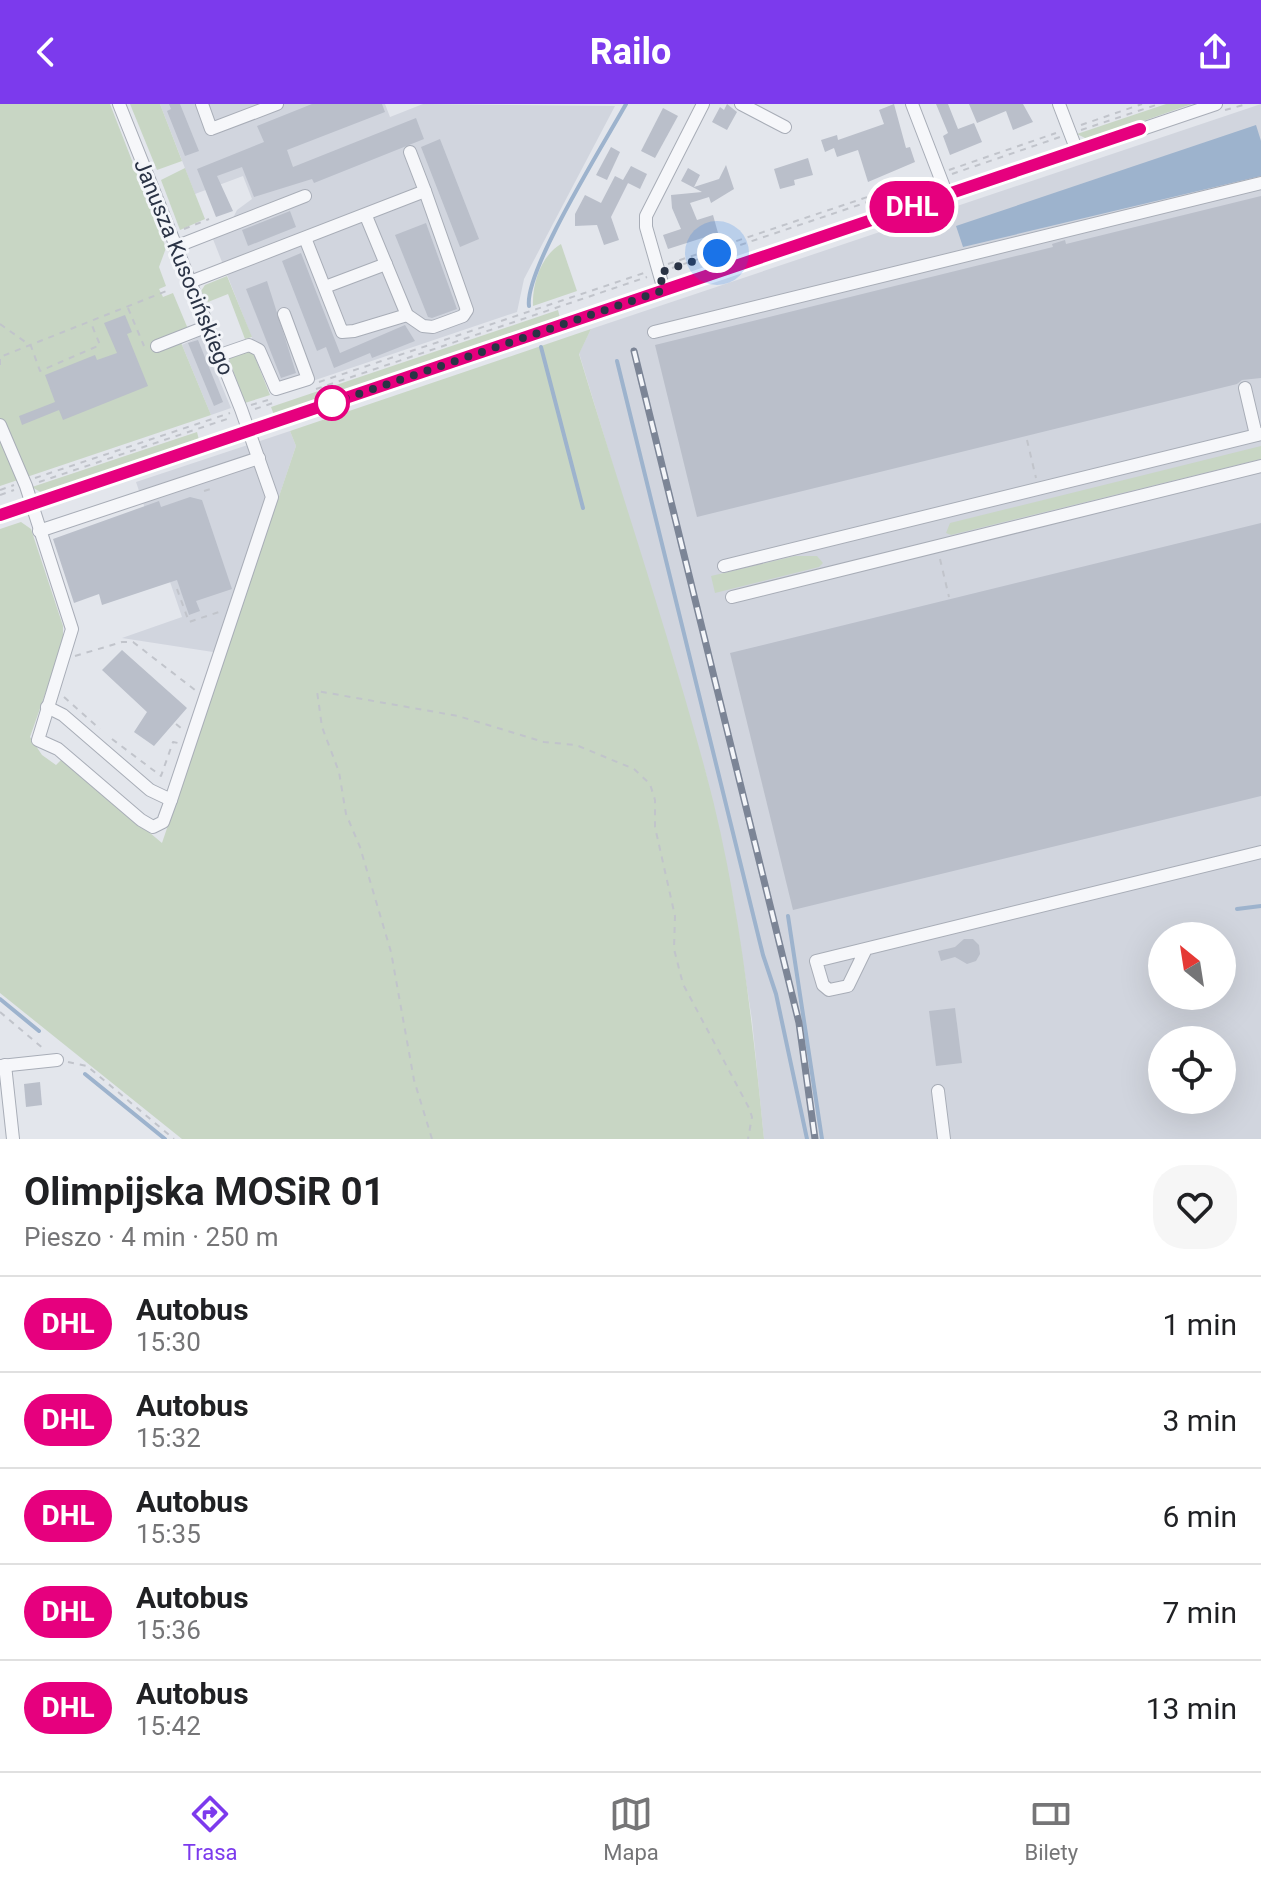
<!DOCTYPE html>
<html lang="pl">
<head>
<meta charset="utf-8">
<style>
  body { margin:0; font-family:Roboto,sans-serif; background:#f6f6f6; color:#202124; height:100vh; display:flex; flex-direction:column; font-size:30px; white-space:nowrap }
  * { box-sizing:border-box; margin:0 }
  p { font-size:26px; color:#757577 }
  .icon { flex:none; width:44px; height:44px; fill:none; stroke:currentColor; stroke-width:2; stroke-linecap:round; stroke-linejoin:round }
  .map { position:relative; height:1035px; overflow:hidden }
  .side { display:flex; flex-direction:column; background:#fff; flex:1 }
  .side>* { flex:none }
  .badge { padding:0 16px; border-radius:26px; font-size:28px; line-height:52px }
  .needle { width:52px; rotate:330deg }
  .controls { position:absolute; left:1148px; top:818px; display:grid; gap:16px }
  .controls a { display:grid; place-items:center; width:88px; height:88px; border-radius:50%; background:#fff; box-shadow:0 8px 32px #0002; font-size:40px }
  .you { position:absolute; width:40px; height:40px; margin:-20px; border:6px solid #fff; border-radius:50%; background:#1a73e8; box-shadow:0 0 0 12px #1a73e833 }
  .map>.badge { position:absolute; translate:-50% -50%; box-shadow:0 0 0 4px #fff }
  .round { display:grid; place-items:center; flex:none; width:84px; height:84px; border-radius:32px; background:#f6f6f6 }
  .summary { display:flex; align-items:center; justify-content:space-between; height:136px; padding:0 24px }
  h1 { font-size:38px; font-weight:700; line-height:60px }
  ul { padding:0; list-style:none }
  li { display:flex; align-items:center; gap:24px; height:96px; padding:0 24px; border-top:2px solid #e0e0e0 }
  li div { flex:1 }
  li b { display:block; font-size:30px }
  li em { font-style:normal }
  li .badge { min-width:88px; font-weight:700; text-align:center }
  header { display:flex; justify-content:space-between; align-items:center; height:104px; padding:0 24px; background:#7c3aed; color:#fff; font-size:36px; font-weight:700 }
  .dock { display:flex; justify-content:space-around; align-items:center; height:112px; border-top:2px solid #e0e0e0; background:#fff; font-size:22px; color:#757577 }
  .dock a { display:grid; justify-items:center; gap:4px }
  .dock .active { color:#7c3aed }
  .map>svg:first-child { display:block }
</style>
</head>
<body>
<header><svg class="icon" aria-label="back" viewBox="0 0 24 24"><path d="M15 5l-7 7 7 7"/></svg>Railo<svg class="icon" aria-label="share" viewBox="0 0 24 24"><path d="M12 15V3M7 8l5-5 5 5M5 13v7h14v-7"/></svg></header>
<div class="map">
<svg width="1261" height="1035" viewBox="0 0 1261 1035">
  <rect width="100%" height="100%" fill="#e3e6ec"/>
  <g fill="#d1d5de" fill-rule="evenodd">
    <polygon points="160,0 385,0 390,13 423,0 615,2 524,175 517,208 274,290 209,125 232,116 237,106 252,95 243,72 195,90"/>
    <path d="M 1261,0 L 1261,1035 L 764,1035 L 752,916 L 733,794 L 706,670 L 579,249 L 591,225 ZM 1162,832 L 1222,832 L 1222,892 L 1162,892 ZM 1162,936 L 1222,936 L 1222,996 L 1162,996 Z"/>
    <polygon points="201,232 231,304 211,311 182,241"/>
    <polygon points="290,327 296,342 226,550 122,534 182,513 136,378"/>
  </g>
  <g fill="#c8d6c4">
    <polygon points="0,0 110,0 166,144 159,163 166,182 159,185 163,193 173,189 188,225 177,229 211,311 0,382"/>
    <polygon points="130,0 160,0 182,57 157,66"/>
    <polygon points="1166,0 1192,0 1089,36 1077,30"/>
    <polygon points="185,64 205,115 180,126 161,76"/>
    <path d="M 561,140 L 577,187 L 533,202 C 532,179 541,152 561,140 Z"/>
    <polygon points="227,172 252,233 245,235 228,190 208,198 201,187 205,181"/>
    <polygon points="558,206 560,214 274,311 271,303"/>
    <path d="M 591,225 L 579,250 C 621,389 668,528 706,669 C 738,788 752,913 764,1035 L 182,1035 L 0,889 L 0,425 L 21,418 L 31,425 L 63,522 L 63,539 L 30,633 L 42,651 L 56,661 L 62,655 L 162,739 L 296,342 L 290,327 Z"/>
    <polygon points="247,244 253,248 270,291 245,299 228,253"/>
    <polygon points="197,328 199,336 42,389 32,383"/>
    <polygon points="1261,342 1261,355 951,431 946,429 950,419"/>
    <polygon points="795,452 817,452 823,459 819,463 715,489 711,472"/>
  </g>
  <polygon fill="#9db3cd" points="1256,21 1261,37 1261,72 963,143 956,122"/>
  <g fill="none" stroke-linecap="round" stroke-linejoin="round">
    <g stroke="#9db3cd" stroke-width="4">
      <path d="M 529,202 C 524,167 605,38 626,0"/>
      <polyline points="541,243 583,404"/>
      <polyline points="617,257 763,851 776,890 807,1035"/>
      <polyline points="1237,805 1261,802"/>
      <polyline points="788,812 822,1035"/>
      <polyline points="0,895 39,927"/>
      <polyline points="85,970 165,1035"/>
    </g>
  </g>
  <g fill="#babfca">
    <polygon points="169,0 180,0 199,47 185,52 167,7 171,5"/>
    <polygon points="312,0 382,0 385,8 287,46 293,63 416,14 424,35 314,79 312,75 254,93 242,63 217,72 233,107 216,113 197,65 264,38 257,22"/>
    <polygon points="727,0 737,8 727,26 712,18 720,3 724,6"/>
    <polygon points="894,0 906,44 910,43 915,58 868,78 858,46 837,53 834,44 825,48 821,36 837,31 838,36 884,20 879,6"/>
    <polygon points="936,0 948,0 958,25 974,19 982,38 950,51 943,32 948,29"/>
    <polygon points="969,0 1023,0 1033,18 1013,26 1006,7 977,19"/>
    <polygon points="663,4 678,12 655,54 641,47"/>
    <polygon points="440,35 479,135 460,143 421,43"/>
    <polygon points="611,43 620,48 607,76 596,71"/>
    <polygon points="808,54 813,71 794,76 795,81 780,85 774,65"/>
    <polygon points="726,61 734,85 711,99 709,93 690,99 697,116 713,111 718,129 668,145 663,131 681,125 672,104 671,91 702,88 681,77 688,64 700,71 694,83 719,75"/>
    <polygon points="631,62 647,70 640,85 624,77 628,79 611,113 619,136 604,141 597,121 575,122 575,110 585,91 601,99 615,72 623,76"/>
    <polygon points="1261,92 1261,274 1242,276 1237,280 697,413 655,241 1053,143 1052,140 1065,136 1066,140"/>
    <polygon points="290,107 296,123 248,142 242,126"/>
    <polygon points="426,119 457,205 432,214 428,213 395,131"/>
    <polygon points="301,149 340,249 405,221 415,237 372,254 370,249 334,264 326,243 317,247 282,157"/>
    <polygon points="267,177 296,269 281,274 246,185"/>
    <polygon points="125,211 132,228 127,230 148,282 63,316 59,306 22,321 19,312 55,298 45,271 95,251 97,256 117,249 104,219"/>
    <polygon points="198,236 223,298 214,302 188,239"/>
    <polygon points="190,393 202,396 232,485 196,497 200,507 189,511 177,476 102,501 99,490 74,499 53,435 159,397 161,403"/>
    <polygon points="1261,419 1261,692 793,806 730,549"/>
    <polygon points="122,546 187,604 154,642 134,628 147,608 102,566"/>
    <polygon points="964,835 973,835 979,841 980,850 976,857 967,860 955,853 941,857 938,847 955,843"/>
    <polygon points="955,904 962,959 936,962 929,907"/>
    <polygon points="40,978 42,1001 26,1003 24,980"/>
  </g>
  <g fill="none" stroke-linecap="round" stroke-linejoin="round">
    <g stroke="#a8adb7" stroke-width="14">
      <g id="minor">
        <polyline points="202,0 211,25 277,0"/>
        <polyline points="741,0 785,23"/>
        <polyline points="912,0 947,91"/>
        <polyline points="1059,0 1077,47"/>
        <polyline points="410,48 425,87"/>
        <polyline points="305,134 342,228 354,227 407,211"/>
        <polyline points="175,143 305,92"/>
        <polyline points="190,178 425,87 467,206 463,212 433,223 423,222 407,211 366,112"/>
        <polyline points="325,183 386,160"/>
        <polyline points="664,186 646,123 646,112 703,0"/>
        <polyline points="654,228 1261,79"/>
        <polyline points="157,242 208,222"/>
        <polyline points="220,251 249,241 259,246 276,285 308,275 284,210"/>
        <polyline points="1245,284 1256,331"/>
        <polyline points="0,321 26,382 72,525 38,636 58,645 141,716 153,723 163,718 171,696"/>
        <polyline points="0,411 1216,0"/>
        <polyline points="39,427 259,354"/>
        <polyline points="724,462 1261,330"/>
        <polyline points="732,493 1261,362"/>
        <polyline points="47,603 63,611 150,686 171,696 272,393 241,305 119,0"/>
        <polyline points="866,845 848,882 829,886 823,881 816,857 1261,748"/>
        <polyline points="5,961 13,1035"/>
        <polyline points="0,962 57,956"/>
        <polyline points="938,987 944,1035"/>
      </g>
    </g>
    <g stroke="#c1c4cb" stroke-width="2" stroke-dasharray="6 6" stroke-linecap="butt">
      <polyline points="1225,6 1247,0"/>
      <polyline points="1081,21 1142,0"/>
      <polyline points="1081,26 1159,0"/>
      <polyline points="949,66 1056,29"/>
      <polyline points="952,70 1060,33"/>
      <polyline points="184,125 209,115"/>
      <polyline points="668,160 927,73"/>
      <polyline points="672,164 927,78"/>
      <polyline points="128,204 144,242"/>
      <polyline points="0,220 31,242 40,267 100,241 91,219"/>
      <polyline points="0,261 0,253 169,186"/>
      <polyline points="319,278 647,168"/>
      <polyline points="316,285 647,173"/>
      <polyline points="251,301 268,296"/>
      <polyline points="255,305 276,298"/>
      <polyline points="1027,336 1036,374"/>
      <polyline points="35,374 230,309"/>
      <polyline points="39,378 230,314"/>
      <polyline points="0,386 14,381"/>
      <polyline points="204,387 214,384"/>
      <polyline points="0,391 14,386"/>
      <polyline points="940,455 949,493"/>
      <polyline points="177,485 189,518 222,507"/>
      <polyline points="75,552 122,538 133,538 195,586"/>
      <polyline points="64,593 100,625"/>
      <polyline points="176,620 182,625"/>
      <polyline points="112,635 161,672 173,638 178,639"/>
      <polyline points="0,908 45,946"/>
      <polyline points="68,958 87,962 174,1035"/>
      <polyline points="432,1035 414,976 391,848 360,743 346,710 339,668 322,623 317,587 458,612 544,638 576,641 634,665 650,680 655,696 655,723 675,812 674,845 683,880 749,1004 752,1013 748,1035"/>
    </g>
    <use href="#minor" stroke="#f6f7fa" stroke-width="12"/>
    <g stroke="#7c8596" stroke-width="7">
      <polyline id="rail" points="634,247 799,919 815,1035"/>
    </g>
    <use href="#rail" stroke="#f3f5f9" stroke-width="4" stroke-dasharray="12" stroke-linecap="butt"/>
  </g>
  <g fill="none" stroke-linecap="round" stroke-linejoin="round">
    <g stroke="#fff" stroke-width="18">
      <polyline id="line" points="0,411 1140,25"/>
    </g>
    <use href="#line" stroke="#e6007e" stroke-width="12"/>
    <polyline stroke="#2a3345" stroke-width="8" stroke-dasharray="0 14.4" points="332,299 664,186 659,169 717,149"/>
  </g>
  <circle fill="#fff" stroke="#e6007e" stroke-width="4" cx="332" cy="299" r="16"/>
  <g text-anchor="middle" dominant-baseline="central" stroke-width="6" stroke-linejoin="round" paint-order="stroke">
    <g font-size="22" fill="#2a3345" stroke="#f3f5f9">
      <text transform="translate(184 163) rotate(68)">Janusza Kusocińskiego</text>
    </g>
  </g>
</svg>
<div class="controls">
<a><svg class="needle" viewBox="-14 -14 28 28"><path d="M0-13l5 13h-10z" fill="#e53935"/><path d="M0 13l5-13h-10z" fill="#757577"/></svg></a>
<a><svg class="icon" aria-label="locate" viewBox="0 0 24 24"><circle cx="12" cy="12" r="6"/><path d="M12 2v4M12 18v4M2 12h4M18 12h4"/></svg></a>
</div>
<div class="you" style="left:717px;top:149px"></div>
<b class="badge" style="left:912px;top:103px;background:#e6007e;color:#fff">DHL</b>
</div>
<section class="side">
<div class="summary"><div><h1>Olimpijska MOSiR 01</h1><p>Pieszo · 4 min · 250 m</p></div><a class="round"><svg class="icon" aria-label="heart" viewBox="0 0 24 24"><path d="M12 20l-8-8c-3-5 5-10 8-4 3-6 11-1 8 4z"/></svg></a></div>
<ul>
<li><span class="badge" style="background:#e6007e;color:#fff">DHL</span><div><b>Autobus</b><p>15:30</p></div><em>1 min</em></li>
<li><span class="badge" style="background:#e6007e;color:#fff">DHL</span><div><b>Autobus</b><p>15:32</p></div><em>3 min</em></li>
<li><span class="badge" style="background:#e6007e;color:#fff">DHL</span><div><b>Autobus</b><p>15:35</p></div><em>6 min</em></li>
<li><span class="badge" style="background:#e6007e;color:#fff">DHL</span><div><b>Autobus</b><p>15:36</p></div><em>7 min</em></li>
<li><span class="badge" style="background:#e6007e;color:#fff">DHL</span><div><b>Autobus</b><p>15:42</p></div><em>13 min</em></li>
</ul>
</section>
<nav class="dock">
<a class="active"><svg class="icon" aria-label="directions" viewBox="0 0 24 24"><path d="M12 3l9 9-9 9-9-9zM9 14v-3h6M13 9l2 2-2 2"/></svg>Trasa</a>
<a><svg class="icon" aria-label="map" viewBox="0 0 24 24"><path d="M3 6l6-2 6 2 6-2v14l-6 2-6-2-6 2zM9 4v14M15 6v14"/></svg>Mapa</a>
<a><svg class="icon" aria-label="tickets" viewBox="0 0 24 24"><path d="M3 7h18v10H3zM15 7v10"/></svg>Bilety</a>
</nav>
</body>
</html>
